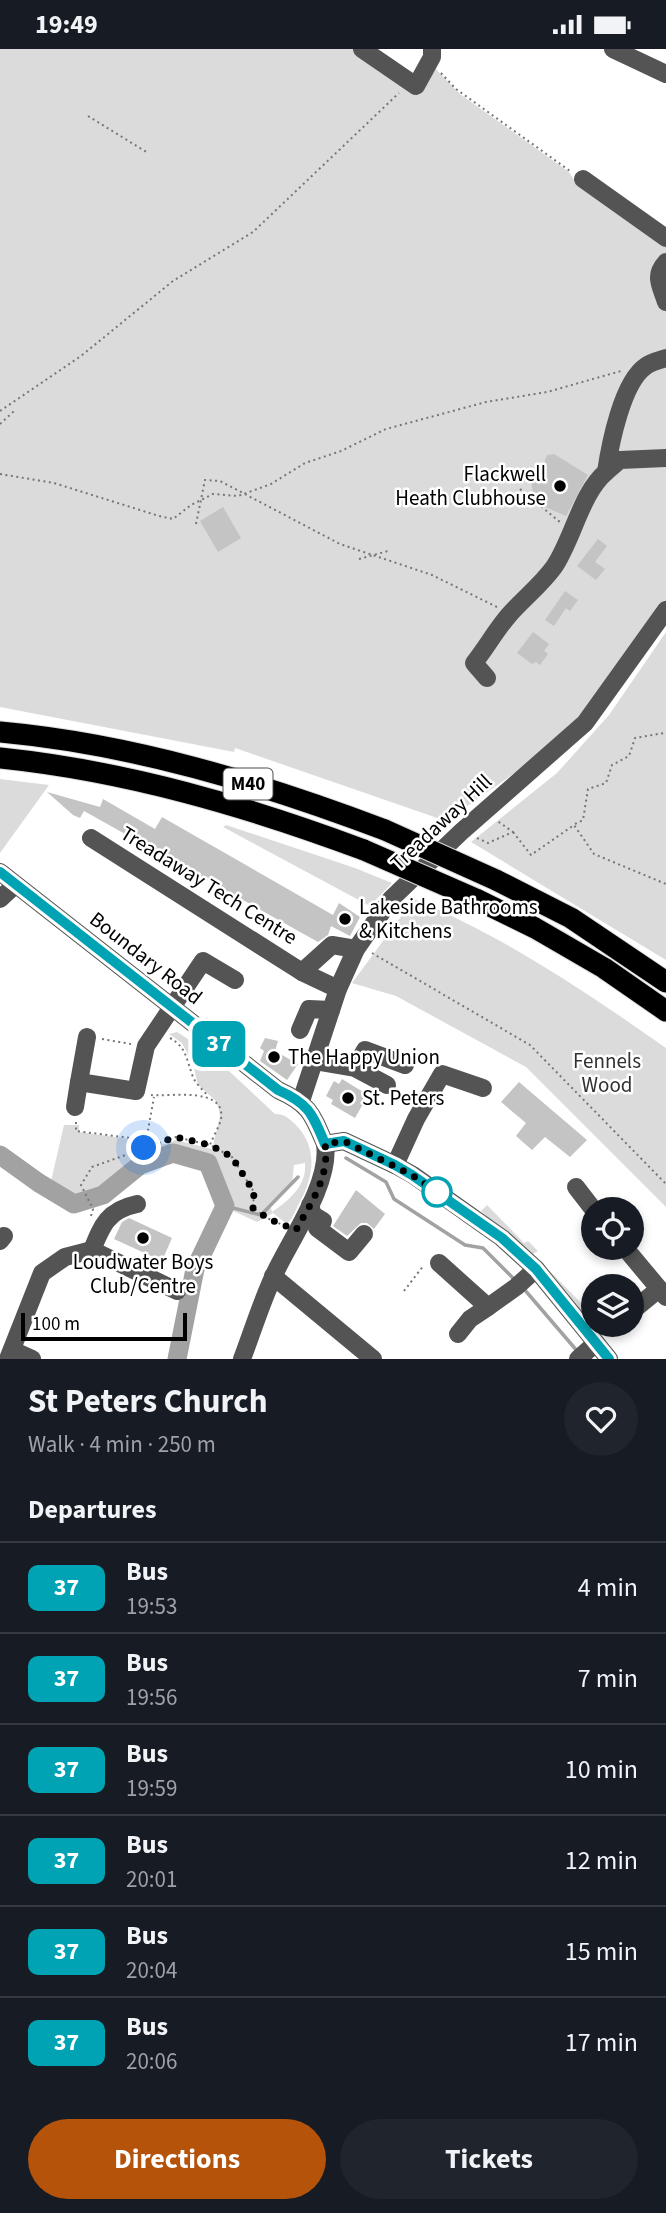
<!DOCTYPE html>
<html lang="en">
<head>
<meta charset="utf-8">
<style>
  body { margin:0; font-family:"Source Sans 3",sans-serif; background:#20242c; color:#f1f3f6; height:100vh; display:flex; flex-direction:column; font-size:26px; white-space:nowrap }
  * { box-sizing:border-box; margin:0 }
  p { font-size:23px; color:#9ea1a6 }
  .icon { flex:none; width:38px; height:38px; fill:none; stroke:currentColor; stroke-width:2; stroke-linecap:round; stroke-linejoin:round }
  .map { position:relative; height:1310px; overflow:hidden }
  .panel { display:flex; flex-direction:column; background:#171b24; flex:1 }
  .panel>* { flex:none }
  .badge { padding:0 14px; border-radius:10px; font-size:24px; line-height:46px }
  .fabs { position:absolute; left:581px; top:1148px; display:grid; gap:14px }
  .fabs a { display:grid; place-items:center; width:63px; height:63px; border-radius:50%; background:#171b24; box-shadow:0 4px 10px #0003; font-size:35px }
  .scale { position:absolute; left:21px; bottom:18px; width:166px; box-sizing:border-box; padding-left:7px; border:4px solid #000; border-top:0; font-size:19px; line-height:24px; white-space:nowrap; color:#000; -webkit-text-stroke:5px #fff; paint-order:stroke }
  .you { position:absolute; width:35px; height:35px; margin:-18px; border:5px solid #fff; border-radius:50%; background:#1a73e8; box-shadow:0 0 0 10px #1a73e833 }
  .map>.badge { position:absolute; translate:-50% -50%; box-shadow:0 0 0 4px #fff }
  h2 { padding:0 28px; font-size:26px; line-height:63px }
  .round { display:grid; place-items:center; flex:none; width:74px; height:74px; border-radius:37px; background:#20242c }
  .head { display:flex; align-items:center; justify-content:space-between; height:119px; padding:0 28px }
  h1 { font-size:33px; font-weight:700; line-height:52px }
  .action { display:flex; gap:14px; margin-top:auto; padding:14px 28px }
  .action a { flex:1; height:80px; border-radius:42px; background:#b45309; color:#fff; font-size:28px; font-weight:700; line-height:80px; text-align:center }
  .action a+a { background:#20242c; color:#f1f3f6 }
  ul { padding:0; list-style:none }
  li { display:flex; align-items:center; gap:21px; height:91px; padding:0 28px; border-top:2px solid #363941 }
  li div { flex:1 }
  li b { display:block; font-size:26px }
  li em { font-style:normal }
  li .badge { min-width:77px; font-weight:700; text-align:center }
  .status { display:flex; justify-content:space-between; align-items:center; height:49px; padding:0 35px; background:#171b24; direction:ltr }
  .status svg { height:19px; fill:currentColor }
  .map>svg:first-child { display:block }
</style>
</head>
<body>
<div class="status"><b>19:49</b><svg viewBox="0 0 49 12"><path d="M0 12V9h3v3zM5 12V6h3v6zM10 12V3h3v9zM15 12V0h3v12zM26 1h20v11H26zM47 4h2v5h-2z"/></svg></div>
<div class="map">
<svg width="666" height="1310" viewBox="0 0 666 1310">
  <rect width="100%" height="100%" fill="#fff"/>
  <g fill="#dbdbdb" fill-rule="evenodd">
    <polygon points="0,0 354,0 418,43 433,17 460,45 569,123 574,131 605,149 666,191 666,553 590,665 526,716 446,772 235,699 234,703 0,658"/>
    <polygon points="666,583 666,911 471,793 557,724 609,666"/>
    <polygon points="0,730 49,736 0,804"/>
    <polygon points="226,776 355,819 392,834 370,857 223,778"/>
    <path d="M 414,850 C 505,888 586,943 666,999 L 666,1158 L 526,1018 L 396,947 L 352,934 Z"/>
    <path d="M 177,983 L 211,1005 L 275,1065 C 284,1065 287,1068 294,1074 C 317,1096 315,1124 301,1151 C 296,1159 294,1168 287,1175 L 273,1164 L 257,1173 L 231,1161 C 224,1150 220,1135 210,1123 C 201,1113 190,1107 176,1107 C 136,1105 119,1143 86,1155 L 56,1146 L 51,1132 L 64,1076 L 79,1076 L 79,1083 L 166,1095 L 176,1091 L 212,1100 L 220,1068 L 219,1060 L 215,1051 L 198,1036 L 193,1015 L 182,994 L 169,985 ZM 305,1114 C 307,1137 289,1151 272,1163 L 270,1156 L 292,1135 L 294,1116 Z"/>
    <polygon points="487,1156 524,1194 528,1192 538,1202 533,1205 588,1261 593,1264 593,1274 585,1273 538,1216 481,1162"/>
  </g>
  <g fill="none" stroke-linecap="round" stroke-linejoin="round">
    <g stroke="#a2a2a2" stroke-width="3.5">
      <polyline points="346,1109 386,1133 394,1150 465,1196 483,1199 516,1232"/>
      <polyline points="225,1157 261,1166 298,1128"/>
      <polyline points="524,1240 578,1303"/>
    </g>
    <polyline stroke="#a2a2a2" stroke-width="19" points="0,1106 39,1134 74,1155 103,1146 140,1116 173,1104 208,1114 225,1157 195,1220 177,1310"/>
  </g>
  <g fill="#c4c4c4">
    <polygon points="554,405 588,426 566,467 538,455 533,443 531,432 537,419 542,419 547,406"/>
    <polygon points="223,458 241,489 218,503 200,472"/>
    <polygon points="598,490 607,497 595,513 605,520 596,531 577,517"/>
    <polygon points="565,542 578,551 570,562 566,559 554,577 545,571"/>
    <polygon points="533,583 549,595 544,602 548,605 540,616 536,613 532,615 517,604"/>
    <polygon points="47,743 100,758 103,750 155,780 162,768 333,866 339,854 360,868 350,887 331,877 328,886 318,893 84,762 80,769 73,766"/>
    <polygon points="265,989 278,992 275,1002 298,1015 287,1031 260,1012 264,1002 260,999"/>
    <polygon points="342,1030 368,1046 355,1069 331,1055 333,1051 326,1047 334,1032 339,1035"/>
    <polygon points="519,1033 587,1091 570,1108 545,1088 532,1101 516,1087 526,1074 501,1053"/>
    <polygon points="356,1141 385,1165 374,1180 367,1174 361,1174 347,1187 333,1177"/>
    <polygon points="129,1169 172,1189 162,1212 114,1190 122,1173"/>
  </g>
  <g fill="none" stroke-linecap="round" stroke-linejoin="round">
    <g stroke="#dbdbdb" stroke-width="23">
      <g id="highway">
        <path d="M 0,683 C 132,695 261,734 385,781"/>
        <path d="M 0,709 C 126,722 246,757 364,801"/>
        <polyline points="496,831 571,869 666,933"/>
        <polyline points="476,850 535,879 604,919 666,962"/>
      </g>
    </g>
    <g stroke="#767676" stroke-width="2" stroke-dasharray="2 3.5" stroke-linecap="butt">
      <polyline points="441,24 456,40 570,122"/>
      <polyline points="88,67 148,104"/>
      <polyline points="0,362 81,307 173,232 253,183 399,44"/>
      <polyline points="0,375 14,362"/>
      <polyline points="0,425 54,434 159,467 173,470 191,456 213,445 238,447 271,435 305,414 341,402 386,380 486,353 547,343 621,322"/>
      <polyline points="520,440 561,474"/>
      <polyline points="196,475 205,431 220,432 340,495 432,526 497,558"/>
      <polyline points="359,510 388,502"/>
      <polyline points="575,775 583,771 588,740 606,734 612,716 629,707 635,689 664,684"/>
      <polyline points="513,783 531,806 574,776 594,805 666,835"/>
      <polyline points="477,789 488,794 513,783 496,771"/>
      <polyline points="372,904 530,996 666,1135"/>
      <path d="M 170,989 C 187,998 187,1013 193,1028 C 196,1035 203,1041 208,1047"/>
      <polyline points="102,990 131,995"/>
      <path d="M 151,1046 C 170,1048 226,1037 221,1070 C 219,1078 213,1088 210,1096"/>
      <polyline points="76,1073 76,1082 146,1091"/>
      <polyline points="145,1098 154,1048"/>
      <polyline points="91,1167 93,1160 81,1136 92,1118 176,1088 210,1096 232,1108 254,1143 253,1159 269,1170 285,1177"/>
      <polyline points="404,1242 424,1216"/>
    </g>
    <g stroke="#545454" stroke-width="18">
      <polyline points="362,0 416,37 432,8 432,0"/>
      <polyline points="613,0 666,25"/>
      <polyline points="583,130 666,189"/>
      <path d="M 666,213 C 653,227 661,237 666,253"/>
      <path d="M 666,309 C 660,311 651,313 646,317 C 622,333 610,396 606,423 L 620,411 L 666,409"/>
      <path d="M 487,629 L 474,614 C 486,599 496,581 509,566 C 524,549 541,536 554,518 C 573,490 581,444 606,423"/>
      <polyline points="91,789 302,923 332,896 356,900"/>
      <path d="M 0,823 L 278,1041 C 309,1055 312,1064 325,1095 L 344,1092 L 395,1116 L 413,1126 L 502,1189 L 536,1220 L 609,1310"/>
      <polyline points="0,850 15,836"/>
      <polyline points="302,923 338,940"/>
      <polyline points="300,981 309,960 331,961"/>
      <polyline points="87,988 79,1033 136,1042 146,997 203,912 235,931"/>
      <polyline points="314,1012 355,1019 387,1036"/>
      <polyline points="355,1019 365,1001 405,1016"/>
      <polyline points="301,1052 338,940 356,900 391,850 461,783 585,674 666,561"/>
      <polyline points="75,1058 79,1033"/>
      <polyline points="395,1116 416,1070 442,1025 483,1039"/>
      <polyline points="576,1138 593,1160"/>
      <polyline points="310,1156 313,1166 323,1172 317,1179 349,1203 364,1185"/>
      <polyline points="0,1192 4,1187"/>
      <polyline points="625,1199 666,1248"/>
      <path d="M 92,1201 C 102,1176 108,1161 137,1155"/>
      <polyline points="439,1214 488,1258 516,1238 536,1220"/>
      <polyline points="273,1227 373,1310"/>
      <polyline points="632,1262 659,1240"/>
      <polyline points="458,1285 470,1270 488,1258"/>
      <polyline points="12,1301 32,1310"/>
      <polyline points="8,1310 42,1224 65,1208 92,1201 177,1242"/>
      <path d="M 242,1310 C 253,1281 262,1251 275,1224 C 292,1188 331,1133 325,1095"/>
      <polyline points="578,1310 596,1294"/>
    </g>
    <use href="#highway" stroke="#000" stroke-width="21"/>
    <g stroke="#dbdbdb" stroke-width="23" stroke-linecap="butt">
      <g id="highway-bridge">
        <polyline points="385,781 496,831"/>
        <polyline points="364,801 476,850"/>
      </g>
    </g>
    <use href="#highway-bridge" stroke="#000" stroke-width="21"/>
  </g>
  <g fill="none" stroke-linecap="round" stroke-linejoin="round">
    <g stroke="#fff" stroke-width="16">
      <path id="line" d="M 0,823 L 278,1041 C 309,1055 312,1064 325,1095 L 344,1092 L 395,1116 L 412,1126 L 502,1189 L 536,1220 L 609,1310"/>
    </g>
    <use href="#line" stroke="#00a3b4" stroke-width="10"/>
    <path stroke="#000" stroke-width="7" stroke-dasharray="0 12.6" d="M 144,1099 L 176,1088 L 210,1096 L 232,1108 L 254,1143 L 253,1159 L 269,1170 L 296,1181 C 311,1154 330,1127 325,1095 L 344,1092 L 412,1126 L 437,1143"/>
  </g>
  <g fill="#000" stroke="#fff" stroke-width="2.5">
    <circle cx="560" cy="437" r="7"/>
    <circle cx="345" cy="870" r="7"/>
    <circle cx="274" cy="1008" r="7"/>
    <circle cx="348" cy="1049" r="7"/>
    <circle cx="143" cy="1189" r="7"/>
  </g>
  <circle fill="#fff" stroke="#00a3b4" stroke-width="3.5" cx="437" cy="1143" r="14"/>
  <g text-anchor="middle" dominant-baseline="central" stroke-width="5" stroke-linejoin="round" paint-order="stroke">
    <rect fill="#fff" stroke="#4c4c4c" stroke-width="2" x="223.5" y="719.5" width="49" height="31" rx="5"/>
    <g font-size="19" font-weight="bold" fill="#000">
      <text x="248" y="735">M40</text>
    </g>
    <g font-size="21" fill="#000" stroke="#fff" text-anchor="start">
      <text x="546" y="425" text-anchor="end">Flackwell<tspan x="546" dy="24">Heath Clubhouse</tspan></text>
      <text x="359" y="858">Lakeside Bathrooms<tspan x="359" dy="24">&amp; Kitchens</tspan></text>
      <text x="288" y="1008">The Happy Union</text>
      <text x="362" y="1049">St. Peters</text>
      <text x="143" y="1213" text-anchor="middle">Loudwater Boys<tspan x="143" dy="24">Club/Centre</tspan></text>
    </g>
    <g font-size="21" fill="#000" stroke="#fff">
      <text transform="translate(441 773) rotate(-43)">Treadaway Hill</text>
      <text transform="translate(209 836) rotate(32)">Treadaway Tech Centre</text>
      <text transform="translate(146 909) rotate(38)">Boundary Road</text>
    </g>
    <g font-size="21" fill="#323232" stroke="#fff">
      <text x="607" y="1012">Fennels<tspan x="607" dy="24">Wood</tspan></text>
    </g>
  </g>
</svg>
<div class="fabs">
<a><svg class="icon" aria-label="locate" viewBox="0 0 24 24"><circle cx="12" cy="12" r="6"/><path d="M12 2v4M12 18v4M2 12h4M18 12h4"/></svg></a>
<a><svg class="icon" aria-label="layers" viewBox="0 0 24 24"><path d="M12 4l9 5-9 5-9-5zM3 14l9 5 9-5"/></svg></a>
</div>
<div class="scale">100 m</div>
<div class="you" style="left:144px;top:1099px"></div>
<b class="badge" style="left:219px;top:995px;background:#00a3b4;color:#fff">37</b>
</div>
<section class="panel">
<div class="head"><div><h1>St Peters Church</h1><p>Walk · 4 min · 250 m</p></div><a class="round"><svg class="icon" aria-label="heart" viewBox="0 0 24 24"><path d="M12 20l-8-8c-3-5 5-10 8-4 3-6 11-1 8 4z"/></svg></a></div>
<h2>Departures</h2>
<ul>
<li><span class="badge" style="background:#00a3b4;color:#fff">37</span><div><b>Bus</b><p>19:53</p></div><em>4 min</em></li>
<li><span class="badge" style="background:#00a3b4;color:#fff">37</span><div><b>Bus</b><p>19:56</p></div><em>7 min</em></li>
<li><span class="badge" style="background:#00a3b4;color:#fff">37</span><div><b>Bus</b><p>19:59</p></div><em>10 min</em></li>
<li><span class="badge" style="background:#00a3b4;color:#fff">37</span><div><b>Bus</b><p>20:01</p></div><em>12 min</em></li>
<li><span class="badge" style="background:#00a3b4;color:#fff">37</span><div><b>Bus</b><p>20:04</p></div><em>15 min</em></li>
<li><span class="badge" style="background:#00a3b4;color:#fff">37</span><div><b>Bus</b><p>20:06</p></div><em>17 min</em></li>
</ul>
<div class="action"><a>Directions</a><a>Tickets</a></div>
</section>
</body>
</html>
